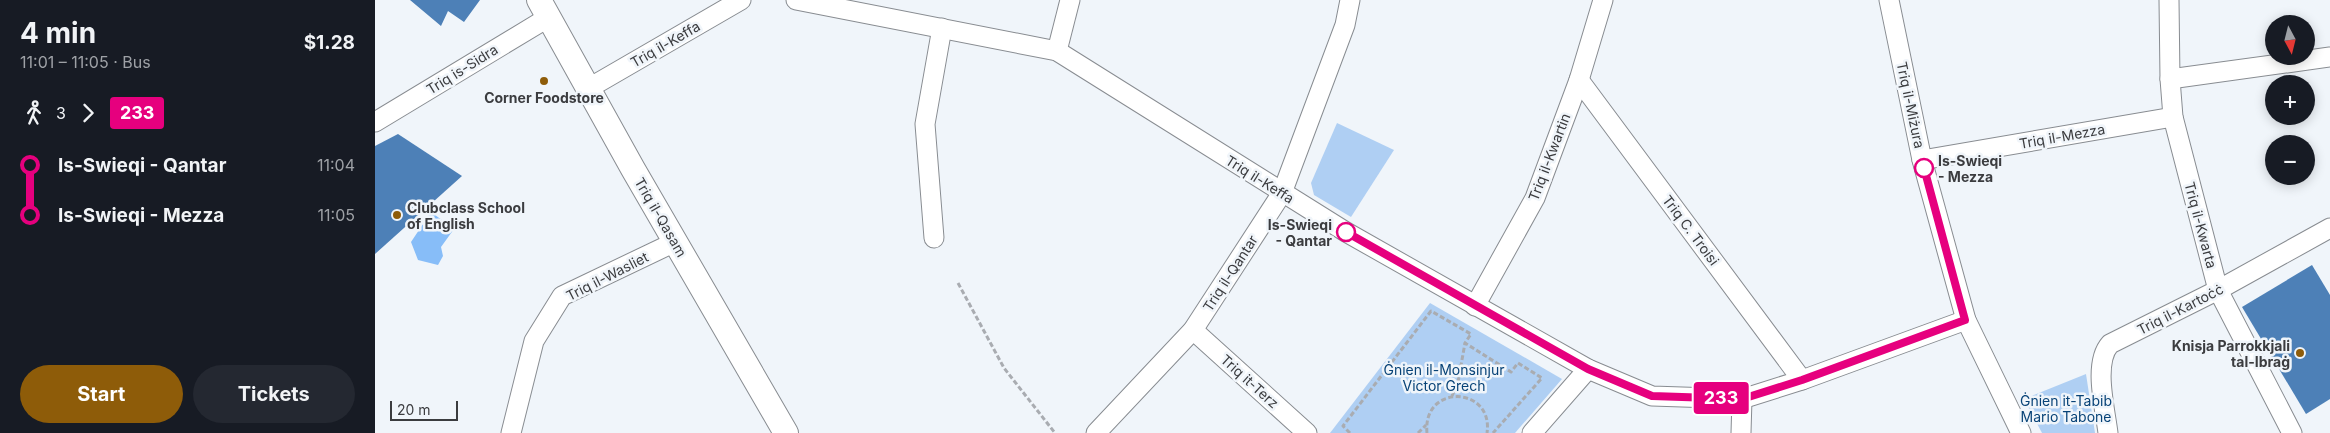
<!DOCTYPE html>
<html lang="en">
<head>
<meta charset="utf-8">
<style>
  body { margin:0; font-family:Inter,sans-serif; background:#242831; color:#f1f3f6; height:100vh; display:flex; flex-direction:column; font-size:19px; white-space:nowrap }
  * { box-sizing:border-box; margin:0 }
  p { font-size:16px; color:#9ea1a6 }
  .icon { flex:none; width:28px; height:28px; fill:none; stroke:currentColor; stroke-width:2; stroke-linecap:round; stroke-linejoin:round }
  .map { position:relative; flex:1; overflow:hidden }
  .side { display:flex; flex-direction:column; background:#171b24; width:375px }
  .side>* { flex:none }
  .badge { padding:0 10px; border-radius:4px; font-size:18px; line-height:32px }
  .needle { width:32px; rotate:173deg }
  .buttons { position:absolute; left:1890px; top:15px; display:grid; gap:10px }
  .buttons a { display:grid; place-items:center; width:50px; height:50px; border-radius:50%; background:#171b24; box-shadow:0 2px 12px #0003; font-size:25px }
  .scale { position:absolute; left:15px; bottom:12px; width:68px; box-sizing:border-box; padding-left:5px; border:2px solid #3b3c3f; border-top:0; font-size:14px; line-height:18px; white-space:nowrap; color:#3b3c3f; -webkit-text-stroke:4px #f0f5fa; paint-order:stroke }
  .map>.badge { position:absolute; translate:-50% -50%; box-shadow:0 0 0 2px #fff }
  .legs { display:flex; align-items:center; gap:8px; height:55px; padding:0 20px; font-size:16px }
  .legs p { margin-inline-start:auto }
  .overview { display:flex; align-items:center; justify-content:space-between; height:85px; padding:0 20px }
  h1 { font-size:28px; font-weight:700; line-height:38px }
  .action { display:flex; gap:10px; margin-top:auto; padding:10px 20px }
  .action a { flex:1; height:58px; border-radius:30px; background:#8e5c09; color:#fff; font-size:20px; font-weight:700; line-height:58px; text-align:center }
  .action a+a { background:#242831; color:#f1f3f6 }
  ul { padding:0 20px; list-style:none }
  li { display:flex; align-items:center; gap:18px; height:50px; font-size:19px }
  li i { display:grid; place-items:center; width:8px; height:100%; margin:0 6px; background:currentColor }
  li i::after { content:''; width:12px; height:12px; margin:-6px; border:4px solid; border-radius:50%; background:#171b24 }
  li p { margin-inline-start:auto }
  li:first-child i { background:linear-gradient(#0000 50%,currentColor 0) }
  li:last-child i { background:linear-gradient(currentColor 50%,#0000 0) }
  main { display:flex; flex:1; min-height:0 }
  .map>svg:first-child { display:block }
</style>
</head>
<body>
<main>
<section class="side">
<div class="overview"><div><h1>4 min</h1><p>11:01 – 11:05 · Bus</p></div><b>$1.28</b></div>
<div class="legs"><svg class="icon" aria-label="walk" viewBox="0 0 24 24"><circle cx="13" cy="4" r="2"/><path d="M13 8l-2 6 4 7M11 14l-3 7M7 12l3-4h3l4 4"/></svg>3<svg class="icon" aria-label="forward" viewBox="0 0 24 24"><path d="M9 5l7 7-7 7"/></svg><b class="badge" style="background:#e6007e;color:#fff">233</b></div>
<ul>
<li><i style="color:#e6007e"></i><b>Is-Swieqi - Qantar</b><p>11:04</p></li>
<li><i style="color:#e6007e"></i><b>Is-Swieqi - Mezza</b><p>11:05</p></li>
</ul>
<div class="action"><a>Start</a><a>Tickets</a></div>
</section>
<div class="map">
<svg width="1955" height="433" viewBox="0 0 1955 433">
  <rect width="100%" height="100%" fill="#f0f5fa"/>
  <g fill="#afcff3">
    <polygon points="962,123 1019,150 976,217 939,195 936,183"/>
    <polygon points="1055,303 1187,379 1140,433 955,433"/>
    <polygon points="1711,374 1720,433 1667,433 1649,399"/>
  </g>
  <polygon fill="#87bdf8" points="56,212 79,229 66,247 68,256 63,265 43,260 36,242"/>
  <g fill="#4d80b7">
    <polygon points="35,0 105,0 89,22 73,11 66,26"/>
    <polygon points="23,134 87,176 0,254 0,146"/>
    <polygon points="1937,265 1955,295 1955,399 1931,414 1867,307"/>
  </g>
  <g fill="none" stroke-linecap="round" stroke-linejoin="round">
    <g stroke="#888c91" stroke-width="21">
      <g id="minor">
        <polyline points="421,0 682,51 971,232 1213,369 1277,396 1367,399 1427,380 1591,320"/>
        <polyline points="1514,0 1547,160 1591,320 1646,433"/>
        <polyline points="1794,0 1795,79 1798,117 1843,290 1917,433"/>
        <polyline points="682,51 695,0"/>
        <polyline points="1795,79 1955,57"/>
        <polyline points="1204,80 1427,380"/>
        <polyline points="214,88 366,0"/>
        <polyline points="0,122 174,17"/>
        <polyline points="1547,160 1798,117"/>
        <polyline points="559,238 550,124 567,28"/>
        <polyline points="1100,306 1160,198 1204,80 1228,0"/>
        <polyline points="818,330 932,433"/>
        <polyline points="136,433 159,341 187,296 300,242"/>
        <polyline points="721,433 818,330 907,193 970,25 975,0"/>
        <polyline points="1157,433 1213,369"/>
        <polyline points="1366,433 1367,399"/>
        <path d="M 1733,433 C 1730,408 1718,363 1735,344 L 1843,290 L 1955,228"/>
      </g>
    </g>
    <g stroke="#888c91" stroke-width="26">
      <polyline id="tertiary" points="164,0 258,169 411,433"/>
    </g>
    <g stroke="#a9acb1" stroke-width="3" stroke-dasharray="5 2.5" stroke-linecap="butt">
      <polyline points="583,283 629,368 680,433"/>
      <polyline points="1077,396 1083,382 1090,343"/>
      <polyline points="975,433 968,426 1056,311 1096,334 1090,343 1136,372 1143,363 1167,378 1118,433"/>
      <polyline points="1043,433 1051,425"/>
      <path d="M 1052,433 C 1047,383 1119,386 1112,433"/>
    </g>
    <use href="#minor" stroke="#fff" stroke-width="19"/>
    <use href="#tertiary" stroke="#fff" stroke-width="24"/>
  </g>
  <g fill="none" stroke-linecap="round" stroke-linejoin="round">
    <g stroke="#fff" stroke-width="11">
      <polyline id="line-1" points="971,232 1213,369 1277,396 1367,399 1427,380 1590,320 1549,168"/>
    </g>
    <use href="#line-1" stroke="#e6007e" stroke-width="8"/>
  </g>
  <g fill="#8e5c09" stroke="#f0f5fa" stroke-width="2">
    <circle cx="169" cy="81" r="5"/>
    <circle cx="22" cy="215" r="5"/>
    <circle cx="1925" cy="353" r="5"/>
  </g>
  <g fill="#fff" stroke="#e6007e" stroke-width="2.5">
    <circle cx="1549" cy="168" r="9"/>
    <circle cx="971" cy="232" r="9"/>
  </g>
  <g text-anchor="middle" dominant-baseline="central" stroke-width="5" stroke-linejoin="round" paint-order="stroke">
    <g font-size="14" fill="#3b3c3f" stroke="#f0f5fa">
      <text transform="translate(290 44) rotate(-30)">Triq il-Keffa</text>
      <text transform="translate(87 69) rotate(-32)">Triq is-Sidra</text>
      <text transform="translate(1536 105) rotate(78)">Triq il-Miżura</text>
      <text transform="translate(1687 136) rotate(-10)">Triq il-Mezza</text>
      <text transform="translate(1174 157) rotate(-69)">Triq il-Kwartin</text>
      <text transform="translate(885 179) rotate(32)">Triq il-Keffa</text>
      <text transform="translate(286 217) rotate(60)">Triq il-Qasam</text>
      <text transform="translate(1826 225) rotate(75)">Triq il-Kwarta</text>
      <text transform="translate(1316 230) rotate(53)">Triq C. Troisi</text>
      <text transform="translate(855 273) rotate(-57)">Triq il-Qantar</text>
      <text transform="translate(232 276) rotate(-27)">Triq il-Wasliet</text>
      <text transform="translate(1805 309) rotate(-27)">Triq il-Kartoċċ</text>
      <text transform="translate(875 381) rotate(42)">Triq it-Terz</text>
    </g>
    <g font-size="14" font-weight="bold" fill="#3b3c3f" stroke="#f0f5fa">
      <text x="169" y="97">Corner Foodstore</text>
      <text x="32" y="207" text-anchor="start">Clubclass School<tspan x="32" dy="16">of English</tspan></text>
      <text x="1915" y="345" text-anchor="end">Knisja Parrokkjali<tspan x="1915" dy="16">tal-Ibraġ</tspan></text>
    </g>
    <g font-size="14" font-weight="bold" fill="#3b3c3f" stroke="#f0f5fa" text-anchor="start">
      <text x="1563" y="160">Is-Swieqi<tspan x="1563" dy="16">- Mezza</tspan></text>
      <text x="957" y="224" text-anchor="end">Is-Swieqi<tspan x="957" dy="16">- Qantar</tspan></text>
    </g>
    <g font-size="14" fill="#084377" stroke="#f0f5fa">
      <text x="1069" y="369">Ġnien il-Monsinjur<tspan x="1069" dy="16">Victor Grech</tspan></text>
      <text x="1691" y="400">Ġnien it-Tabib<tspan x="1691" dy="16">Mario Tabone</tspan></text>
    </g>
  </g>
</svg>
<div class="buttons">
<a><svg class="needle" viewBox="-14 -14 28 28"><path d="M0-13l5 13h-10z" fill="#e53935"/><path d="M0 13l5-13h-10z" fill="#9ea1a6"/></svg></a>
<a>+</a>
<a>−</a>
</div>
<div class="scale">20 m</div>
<b class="badge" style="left:1346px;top:398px;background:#e6007e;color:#fff">233</b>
</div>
</main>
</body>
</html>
